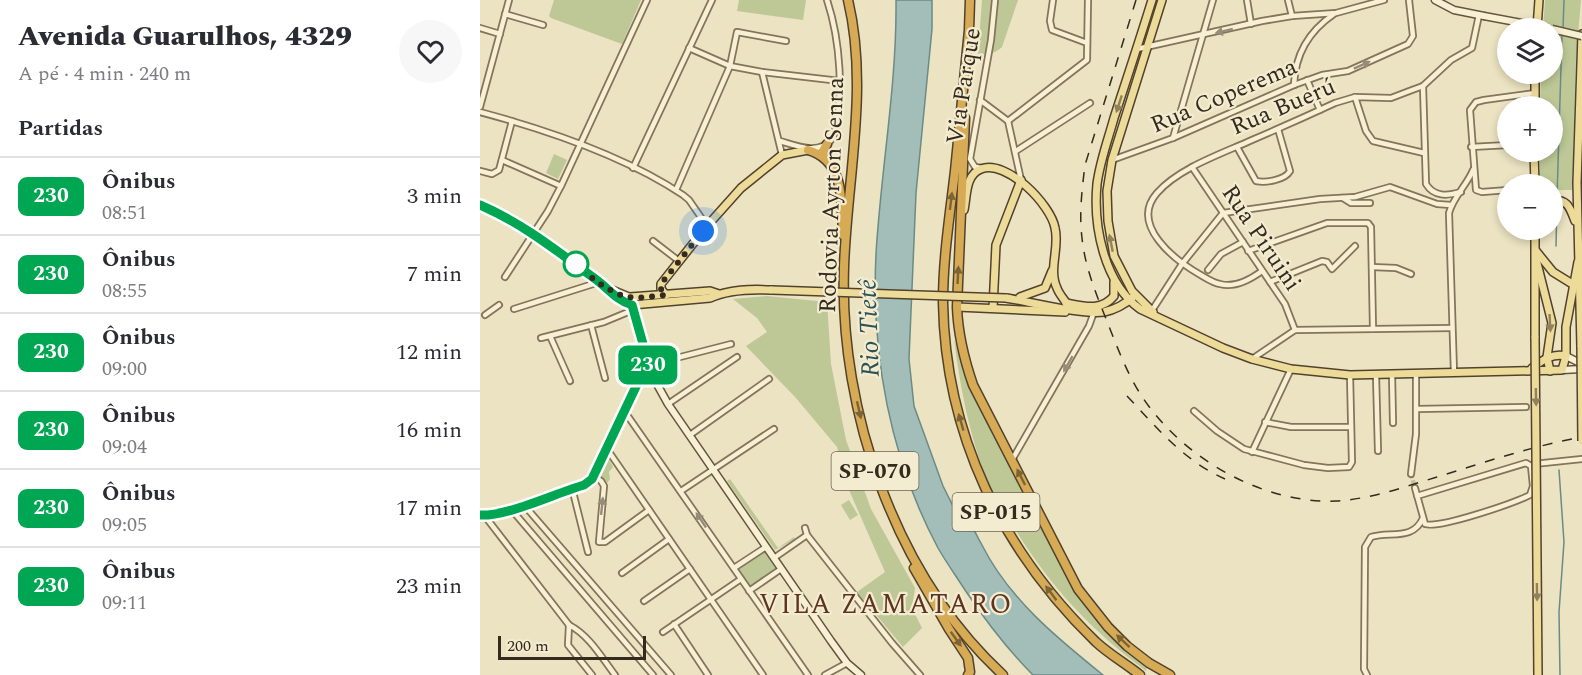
<!DOCTYPE html>
<html lang="pt">
<head>
<meta charset="utf-8">
<style>
  body { margin:0; font-family:Spectral,serif; background:#f7f7f7; color:#2b2b33; height:100vh; display:flex; flex-direction:column; font-size:22px; white-space:nowrap }
  * { box-sizing:border-box; margin:0 }
  p { font-size:20px; color:#7c7c81 }
  .icon { flex:none; width:33px; height:33px; fill:none; stroke:currentColor; stroke-width:2; stroke-linecap:round; stroke-linejoin:round }
  .map { position:relative; flex:1; overflow:hidden }
  .panel { display:flex; flex-direction:column; background:#fff; width:480px }
  .panel>* { flex:none }
  .badge { padding:0 12px; border-radius:9px; font-size:21px; line-height:39px }
  .fabs { position:absolute; left:1017px; top:18px; display:grid; gap:12px }
  .fabs a { display:grid; place-items:center; width:66px; height:66px; border-radius:50%; background:#fff; box-shadow:0 3px 9px #0003; font-size:30px }
  .scale { position:absolute; left:18px; bottom:15px; width:148px; box-sizing:border-box; padding-left:6px; border:3px solid #342a1d; border-top:0; font-size:16px; line-height:21px; white-space:nowrap; color:#342a1d; -webkit-text-stroke:4px #f3ecd0; paint-order:stroke }
  .you { position:absolute; width:30px; height:30px; margin:-15px; border:4px solid #fff; border-radius:50%; background:#1a73e8; box-shadow:0 0 0 9px #1a73e833 }
  .map>.badge { position:absolute; translate:-50% -50%; box-shadow:0 0 0 3px #fff }
  h2 { padding:0 18px; font-size:22px; line-height:54px }
  .round { display:grid; place-items:center; flex:none; width:63px; height:63px; border-radius:32px; background:#f7f7f7 }
  .headline { display:flex; align-items:center; justify-content:space-between; height:102px; padding:0 18px }
  h1 { font-size:28px; font-weight:800; line-height:45px }
  ul { padding:0; list-style:none }
  li { display:flex; align-items:center; gap:18px; height:78px; padding:0 18px; border-top:2px solid #e1e1e2 }
  li div { flex:1 }
  li b { display:block; font-size:22px }
  li em { font-style:normal }
  li .badge { min-width:66px; font-weight:700; text-align:center }
  main { display:flex; flex:1; min-height:0 }
  .map>svg:first-child { display:block }
</style>
</head>
<body>
<main>
<section class="panel">
<div class="headline"><div><h1>Avenida Guarulhos, 4329</h1><p>A pé · 4 min · 240 m</p></div><a class="round"><svg class="icon" aria-label="heart" viewBox="0 0 24 24"><path d="M12 20l-8-8c-3-5 5-10 8-4 3-6 11-1 8 4z"/></svg></a></div>
<h2>Partidas</h2>
<ul>
<li><span class="badge" style="background:#00a651;color:#fff">230</span><div><b>Ônibus</b><p>08:51</p></div><em>3 min</em></li>
<li><span class="badge" style="background:#00a651;color:#fff">230</span><div><b>Ônibus</b><p>08:55</p></div><em>7 min</em></li>
<li><span class="badge" style="background:#00a651;color:#fff">230</span><div><b>Ônibus</b><p>09:00</p></div><em>12 min</em></li>
<li><span class="badge" style="background:#00a651;color:#fff">230</span><div><b>Ônibus</b><p>09:04</p></div><em>16 min</em></li>
<li><span class="badge" style="background:#00a651;color:#fff">230</span><div><b>Ônibus</b><p>09:05</p></div><em>17 min</em></li>
<li><span class="badge" style="background:#00a651;color:#fff">230</span><div><b>Ônibus</b><p>09:11</p></div><em>23 min</em></li>
</ul>
</section>
<div class="map">
<svg width="1102" height="675" viewBox="0 0 1102 675">
  <rect width="100%" height="100%" fill="#ebe3c1"/>
  <g fill="#bdc896">
    <polygon points="74,0 161,0 142,44 71,18 69,16"/>
    <polygon points="259,0 326,0 323,20 257,11"/>
    <path d="M 502,0 L 538,0 L 522,47 C 514,54 508,55 498,54 Z"/>
    <polygon points="1065,0 1101,0 1096,59 1092,190 1073,190 1072,184 1060,184 1060,152 1072,152 1072,106 1060,106 1061,74 1072,74 1072,28 1063,28"/>
    <polygon points="74,154 87,160 78,179 66,173"/>
    <polygon points="287,296 347,302 351,364 366,440 391,509 435,588 432,608 442,628 423,647 377,592 405,572 369,490 357,447 316,398 266,346 287,332 277,318 253,299"/>
    <path d="M 474,339 L 486,377 L 595,592 L 621,625 L 649,653 L 667,667 L 666,671 C 610,630 569,585 533,526 C 523,511 512,495 506,478 C 489,434 480,386 474,339 Z"/>
    <polygon points="128,457 133,467 129,472 130,479 127,483 119,476"/>
    <polygon points="250,479 298,548 314,537 315,539 295,550 247,481"/>
    <polygon points="369,500 378,515 370,520 361,505"/>
    <polygon points="284,551 297,569 271,588 258,569"/>
  </g>
  <path fill="#a3beb9" stroke="#6b8b86" stroke-width="1.5" d="M 416,0 L 452,0 L 452,29 L 436,193 L 429,359 L 434,406 L 463,486 L 473,506 L 479,507 L 498,499 L 502,505 C 498,509 492,513 492,519 C 491,528 498,537 502,545 C 529,599 577,638 623,675 L 553,675 C 527,649 505,620 485,590 C 476,576 466,562 458,548 C 410,458 391,355 396,254 C 401,169 417,85 416,0 Z"/>
  <g fill="none" stroke-linecap="round" stroke-linejoin="round">
    <g stroke="#6b8b86" stroke-width="1.5">
      <polyline points="1083,29 1084,0"/>
      <polyline points="1077,197 1082,34"/>
      <polyline points="1076,246 1077,202"/>
      <polyline points="1079,470 1084,542 1079,612 1080,675"/>
    </g>
    <polyline stroke="#c6bea0" stroke-width="4.5" stroke-dasharray="4.5 2" stroke-linecap="butt" points="931,474 935,488"/>
    <g stroke="#83745a" stroke-width="8">
      <g id="street">
        <polyline points="573,0 570,21 572,30 607,43"/>
        <polyline points="767,0 771,24"/>
        <polyline points="808,0 812,16"/>
        <polyline points="25,14 63,25"/>
        <polyline points="0,28 20,34"/>
        <polyline points="209,48 250,66 282,72 360,81"/>
        <polyline points="657,49 782,21 812,16 856,13 904,0"/>
        <polyline points="282,72 302,155"/>
        <polyline points="827,80 840,110"/>
        <path d="M 814,85 C 815,54 829,31 854,14"/>
        <path d="M 943,86 L 946,184 C 954,197 967,196 981,192"/>
        <polyline points="875,97 886,131 893,141 944,153"/>
        <polyline points="500,100 528,121 541,180"/>
        <polyline points="0,107 29,0"/>
        <path d="M 0,112 C 67,130 145,156 203,195 L 209,200 L 227,226"/>
        <polyline points="528,121 607,60 608,0"/>
        <polyline points="693,138 733,0"/>
        <path d="M 300,141 C 317,146 339,156 353,138 C 365,98 360,39 347,0"/>
        <path d="M 757,147 L 776,181 C 786,183 805,180 810,171 L 798,129"/>
        <polyline points="991,147 1028,145"/>
        <polyline points="536,151 610,103"/>
        <polyline points="22,160 81,186"/>
        <polyline points="632,160 693,138 814,85 842,75 868,71 928,44 933,36 929,0"/>
        <polyline points="712,167 805,304 815,330"/>
        <polyline points="153,168 232,0"/>
        <polyline points="503,168 495,167 490,159 511,40 515,0"/>
        <polyline points="0,171 12,174 19,170 32,121"/>
        <polyline points="196,190 250,66 257,32 306,41"/>
        <polyline points="1028,190 1002,192 996,190 990,110 996,102 1004,100 1055,93"/>
        <polyline points="863,198 871,203 890,203"/>
        <polyline points="743,213 840,199 875,197 910,187 957,204 971,205"/>
        <polyline points="173,241 199,261"/>
        <polyline points="768,251 847,223 888,223 891,227 893,329"/>
        <polyline points="892,267 916,268 931,274"/>
        <polyline points="728,270 741,254 763,242"/>
        <path d="M 782,271 C 771,279 754,288 740,284 C 733,283 726,278 719,274 C 695,260 649,225 677,193 C 699,168 741,154 772,140 C 800,128 827,116 855,103 L 875,97 L 911,98 L 932,90 L 943,86 L 971,60 L 992,48 L 999,15"/>
        <polyline points="25,277 68,211 81,186 167,0"/>
        <polyline points="790,282 842,261 847,262 852,269 875,246"/>
        <polyline points="34,309 113,284 117,280"/>
        <polyline points="671,312 702,264 743,213"/>
        <polyline points="5,315 19,305"/>
        <polyline points="111,325 125,378"/>
        <polyline points="70,336 90,381"/>
        <polyline points="61,338 124,322 153,310"/>
        <polyline points="772,359 815,330 972,328"/>
        <polyline points="169,365 251,344"/>
        <path d="M 974,373 L 969,213 C 973,197 987,185 993,170"/>
        <polyline points="912,374 913,423"/>
        <polyline points="896,375 898,451"/>
        <polyline points="188,404 257,357"/>
        <polyline points="937,409 1046,407"/>
        <polyline points="714,411 737,431 764,449 824,465 848,468 869,467 872,462 870,375"/>
        <polyline points="145,412 328,675"/>
        <polyline points="785,422 811,427 871,427"/>
        <polyline points="210,435 289,379"/>
        <polyline points="127,449 283,675"/>
        <polyline points="772,452 811,369"/>
        <polyline points="532,460 609,326 614,312"/>
        <polyline points="1054,464 1102,459"/>
        <polyline points="931,474 936,434 936,374"/>
        <polyline points="114,476 121,481 124,486 119,542 125,542 169,510"/>
        <polyline points="92,488 108,552"/>
        <path d="M 935,488 L 945,524 C 959,529 1034,503 1050,495 L 1053,486 L 1051,466 L 1046,463 L 937,496"/>
        <polyline points="201,491 294,429"/>
        <polyline points="44,505 191,675"/>
        <polyline points="31,509 173,675"/>
        <path d="M 4,515 L 89,625 C 109,635 122,658 135,675"/>
        <polyline points="325,528 327,535 412,643 440,675"/>
        <polyline points="294,558 327,535"/>
        <polyline points="254,568 286,547"/>
        <polyline points="142,573 189,539"/>
        <polyline points="269,591 301,569"/>
        <polyline points="164,601 210,569"/>
        <polyline points="194,624 228,675"/>
        <polyline points="89,625 88,645 112,675"/>
        <polyline points="183,632 261,579"/>
        <polyline points="345,675 367,663"/>
        <path d="M 887,675 L 884,669 L 885,547 L 891,537 C 910,531 933,541 943,518"/>
      </g>
    </g>
    <g stroke="#65553d" stroke-width="9">
      <g id="secondary">
        <polyline points="955,0 974,10 1004,16"/>
        <path d="M 0,205 C 42,223 78,251 114,278 C 127,287 137,300 152,305"/>
        <polyline points="126,287 150,297 173,377 188,404 351,641 367,663 381,675"/>
        <polyline points="1086,356 1102,364"/>
        <polyline points="1082,370 1102,369"/>
        <path d="M 0,515 C 26,517 76,493 103,485 L 112,479 L 169,365"/>
      </g>
    </g>
    <g stroke="#51422e" stroke-width="10">
      <g id="primary">
        <path d="M 672,0 C 660,39 647,78 634,118 C 628,140 620,161 617,184 C 613,226 624,283 660,309 L 743,348 L 772,359 L 811,369 L 870,375 L 1082,370 L 1086,356 L 1086,327 L 1098,262"/>
        <polyline points="1057,28 1059,0"/>
        <polyline points="1055,106 1055,74"/>
        <polyline points="1054,152 1055,184"/>
        <path d="M 1072,200 C 1088,199 1090,208 1095,221"/>
        <path d="M 484,210 C 487,196 485,175 501,169 C 527,159 571,205 575,228 C 580,247 568,270 577,288 C 579,294 584,299 587,304"/>
        <polyline points="1056,251 1073,272 1094,285"/>
        <polyline points="1056,259 1072,323 1067,357 1070,371"/>
        <polyline points="186,295 181,289 181,284 227,226 261,188 302,155 328,150"/>
        <polyline points="150,297 230,291 239,294"/>
        <polyline points="540,297 565,288 572,271"/>
        <path d="M 526,298 C 551,302 601,315 624,312 C 634,310 645,304 653,297"/>
        <path d="M 586,303 C 603,306 621,312 634,296 L 634,282"/>
        <path d="M 152,305 L 230,298 C 249,289 272,289 292,290"/>
        <polyline points="477,307 585,312"/>
        <polyline points="513,308 516,245 541,180"/>
        <polyline points="673,312 652,291 634,256 628,221 627,191 632,160 682,0"/>
        <polyline points="1055,338 1055,230"/>
        <polyline points="1101,347 1097,183 1102,34"/>
        <path d="M 1052,368 C 1063,360 1072,353 1086,356"/>
      </g>
    </g>
    <g stroke="#51422e" stroke-width="11">
      <g id="highway">
        <path d="M 368,0 C 389,87 367,179 364,267 C 359,412 416,576 523,675"/>
        <path d="M 490,0 L 489,30 C 484,77 480,124 475,171 C 470,214 463,258 463,302 C 465,434 522,551 616,642 C 629,654 646,664 660,675"/>
        <path d="M 485,118 L 477,307 C 478,335 484,359 493,385 L 598,589 L 628,627 L 647,646 L 669,663 L 690,675"/>
        <path d="M 328,150 C 366,161 361,203 363,235"/>
        <polyline points="344,157 343,151 347,144"/>
        <polyline points="434,568 469,629 488,658 490,672 488,675"/>
      </g>
    </g>
    <use href="#street" stroke="#f7f0d4" stroke-width="4.5"/>
    <use href="#secondary" stroke="#f7f0d4" stroke-width="6"/>
    <use href="#primary" stroke="#eddb9a" stroke-width="7"/>
    <use href="#highway" stroke="#d7ab55" stroke-width="8"/>
    <g stroke="#342a1d" stroke-width="1.5" stroke-dasharray="10 10" stroke-linecap="butt">
      <path d="M 656,0 L 605,165 C 602,189 599,214 602,238 C 605,268 617,296 628,324 C 638,349 648,376 663,398 C 704,459 783,504 856,501 C 891,499 924,487 957,477 C 1005,462 1053,446 1102,437"/>
      <path d="M 647,396 C 677,428 704,461 745,479"/>
    </g>
    <g stroke="#65553d" stroke-width="9" stroke-linecap="butt">
      <g id="secondary-bridge">
        <polyline points="1004,16 1068,28"/>
        <polyline points="1072,29 1102,36"/>
      </g>
    </g>
    <g stroke="#51422e" stroke-width="10" stroke-linecap="butt">
      <g id="primary-bridge">
        <polyline points="292,290 526,298"/>
        <polyline points="1055,338 1058,675"/>
        <polyline points="1101,347 1102,441"/>
      </g>
    </g>
    <use href="#secondary-bridge" stroke="#f7f0d4" stroke-width="6"/>
    <use href="#primary-bridge" stroke="#eddb9a" stroke-width="7"/>
  </g>
  <defs><path id="oneway-solid" d="M-6-.8H1V-3.2L6.5 0L1 3.2V.8H-6Z" transform="scale(1.5)"/></defs>
  <g fill="#968d78">
    <use href="#oneway-solid" transform="translate(744 31) rotate(167)"/>
    <use href="#oneway-solid" transform="translate(882 65) rotate(-24)"/>
    <use href="#oneway-solid" transform="translate(588 364) rotate(120)"/>
    <use href="#oneway-solid" transform="translate(122 506) rotate(-84)"/>
    <use href="#oneway-solid" transform="translate(221 520) rotate(-124)"/>
  </g>
  <g fill="#90825c">
    <use href="#oneway-solid" transform="translate(639 104) rotate(108)"/>
    <use href="#oneway-solid" transform="translate(631 243) rotate(-101)"/>
    <use href="#oneway-solid" transform="translate(1070 323) rotate(87)"/>
    <use href="#oneway-solid" transform="translate(1056 397) rotate(89)"/>
    <use href="#oneway-solid" transform="translate(1057 592) rotate(89)"/>
  </g>
  <g fill="#7d6436">
    <use href="#oneway-solid" transform="translate(471 201) rotate(-83)"/>
    <use href="#oneway-solid" transform="translate(478 275) rotate(-87)"/>
    <use href="#oneway-solid" transform="translate(379 410) rotate(77)"/>
    <use href="#oneway-solid" transform="translate(481 422) rotate(-106)"/>
    <use href="#oneway-solid" transform="translate(541 477) rotate(-117)"/>
    <use href="#oneway-solid" transform="translate(571 593) rotate(-127)"/>
    <use href="#oneway-solid" transform="translate(476 639) rotate(54)"/>
    <use href="#oneway-solid" transform="translate(643 641) rotate(-137)"/>
  </g>
  <g fill="none" stroke-linecap="round" stroke-linejoin="round">
    <g stroke="#fff" stroke-width="14">
      <path id="line" d="M 0,205 C 42,223 77,251 114,278 C 127,287 137,301 152,305 L 169,365 L 161,376 L 112,479 L 104,485 C 76,493 26,517 0,515"/>
    </g>
    <use href="#line" stroke="#00a651" stroke-width="9"/>
    <path stroke="#342a1d" stroke-width="6" stroke-dasharray="0 10.8" d="M 96,264 C 109,276 129,293 148,297 C 160,299 173,296 186,295 L 181,289 L 181,284 L 223,231"/>
  </g>
  <circle fill="#fff" stroke="#00a651" stroke-width="3" cx="96" cy="264" r="12"/>
  <g text-anchor="middle" dominant-baseline="central" stroke-width="4.5" stroke-linejoin="round" paint-order="stroke">
    <g fill="#f3ecd0" stroke="#6d6453" stroke-width="1.5">
      <rect x="351.5" y="452" width="87" height="38" rx="4.5"/>
      <rect x="472.5" y="493" width="87" height="38" rx="4.5"/>
    </g>
    <g font-size="22" font-weight="bold" fill="#342a1d">
      <text x="395" y="471">SP-070</text>
      <text x="516" y="512">SP-015</text>
    </g>
    <g font-size="24" fill="#342a1d" stroke="#f3ecd0">
      <text transform="translate(484 86) rotate(-81)">Via Parque</text>
      <text transform="translate(744 96) rotate(-23)">Rua Coperema</text>
      <text transform="translate(803 107) rotate(-23)">Rua Buerú</text>
      <text transform="translate(352 195) rotate(-88)">Rodovia Ayrton Senna</text>
      <text transform="translate(781 238) rotate(56)">Rua Piruini</text>
    </g>
    <g font-size="26" font-style="italic" fill="#2d5253" stroke="#f3ecd0">
      <text transform="translate(389 328) rotate(-92)">Rio Tietê</text>
    </g>
    <g font-size="27" letter-spacing="1.5" fill="#5e331f" stroke="#f3ecd0">
      <text x="406" y="605">VILA ZAMATARO</text>
    </g>
  </g>
</svg>
<div class="fabs">
<a><svg class="icon" aria-label="layers" viewBox="0 0 24 24"><path d="M12 4l9 5-9 5-9-5zM3 14l9 5 9-5"/></svg></a>
<a>+</a>
<a>−</a>
</div>
<div class="scale">200 m</div>
<div class="you" style="left:223px;top:231px"></div>
<b class="badge" style="left:168px;top:365px;background:#00a651;color:#fff">230</b>
</div>
</main>
</body>
</html>
